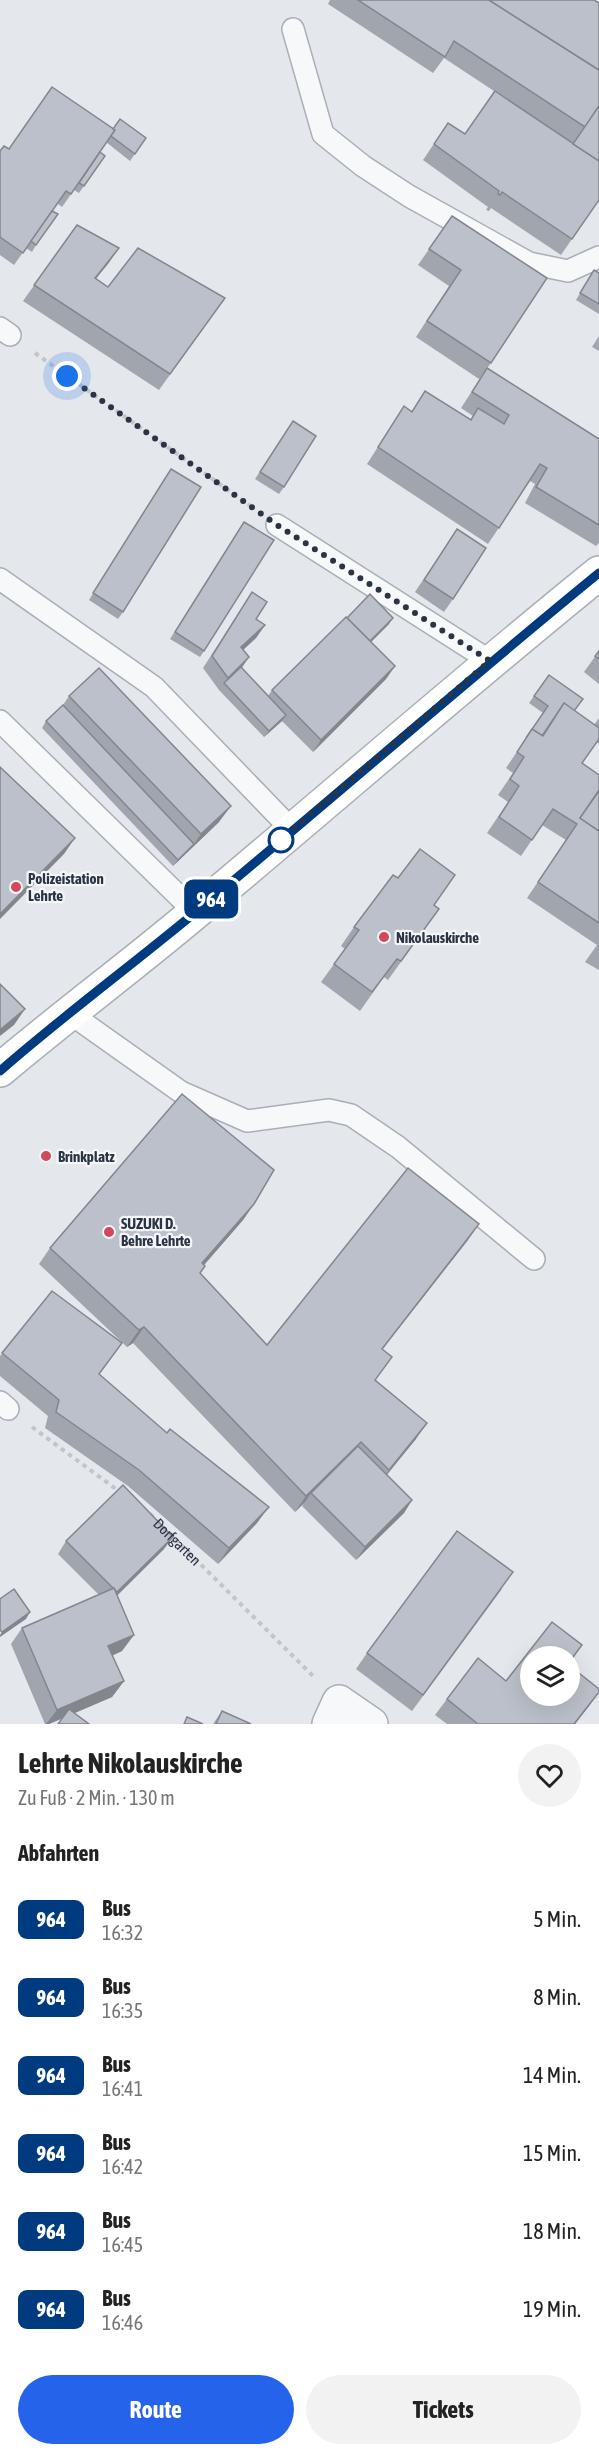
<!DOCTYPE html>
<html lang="de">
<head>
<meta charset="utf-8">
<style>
  body { margin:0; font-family:"Asap Condensed",sans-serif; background:#f2f2f2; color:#222; height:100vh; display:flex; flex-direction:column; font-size:22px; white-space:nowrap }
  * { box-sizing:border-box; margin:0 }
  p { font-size:20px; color:#767676 }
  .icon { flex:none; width:33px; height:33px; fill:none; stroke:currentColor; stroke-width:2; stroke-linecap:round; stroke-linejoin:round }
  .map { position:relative; height:1724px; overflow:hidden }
  .panel { display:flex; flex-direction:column; background:#fff; flex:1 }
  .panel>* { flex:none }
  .badge { padding:0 12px; border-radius:9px; font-size:21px; line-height:39px }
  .fabs { position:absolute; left:520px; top:1646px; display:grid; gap:12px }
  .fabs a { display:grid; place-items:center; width:60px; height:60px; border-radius:50%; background:#fff; box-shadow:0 6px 24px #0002; font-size:30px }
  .you { position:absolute; width:30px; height:30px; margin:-15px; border:4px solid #fff; border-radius:50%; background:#1a73e8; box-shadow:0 0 0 9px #1a73e833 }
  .map>.badge { position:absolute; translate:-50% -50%; box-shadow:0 0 0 3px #fff }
  h2 { padding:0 18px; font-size:22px; line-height:54px }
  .round { display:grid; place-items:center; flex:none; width:63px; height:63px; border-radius:32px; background:#f2f2f2 }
  .head { display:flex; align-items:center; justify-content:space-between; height:102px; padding:0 18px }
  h1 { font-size:28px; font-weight:700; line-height:45px }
  .action { display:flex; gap:12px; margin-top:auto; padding:12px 18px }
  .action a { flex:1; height:69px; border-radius:36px; background:#2563eb; color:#fff; font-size:24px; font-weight:700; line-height:69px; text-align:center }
  .action a+a { background:#f2f2f2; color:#222 }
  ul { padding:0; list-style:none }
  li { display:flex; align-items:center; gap:18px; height:78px; padding:0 18px }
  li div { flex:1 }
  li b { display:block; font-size:22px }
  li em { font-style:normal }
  li .badge { min-width:66px; font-weight:700; text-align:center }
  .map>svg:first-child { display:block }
</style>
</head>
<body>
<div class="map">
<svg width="599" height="1724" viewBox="0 0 599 1724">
  <rect width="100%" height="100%" fill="#e4e7ec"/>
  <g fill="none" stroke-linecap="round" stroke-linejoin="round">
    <g stroke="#a9aeb7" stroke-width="24">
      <g id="lane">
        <polyline points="293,29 323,134 363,166 409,196 529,263 568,271 599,257"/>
        <polyline points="0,328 10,335"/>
        <polyline points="277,525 490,661"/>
        <polyline points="0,579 154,687 292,830"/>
        <polyline points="0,721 195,912"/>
        <polyline points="68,1012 181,1092 247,1121 329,1110 351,1115 398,1147 534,1259"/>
        <polyline points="0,1402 8,1409"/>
      </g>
    </g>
    <g stroke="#a9aeb7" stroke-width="36">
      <polyline id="street" points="329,1724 339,1702 371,1724"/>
    </g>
    <g stroke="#a9aeb7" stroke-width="36">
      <path id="secondary" d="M 0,1070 C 65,1015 133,965 198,910 C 332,798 463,683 599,573"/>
    </g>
    <g stroke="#c2c5cb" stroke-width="4" stroke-dasharray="4.5 4.5" stroke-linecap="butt">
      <polyline points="35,353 252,507"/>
      <polyline points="32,1427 120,1492"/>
      <path id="s1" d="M 150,1514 L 313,1676"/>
    </g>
    <use href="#lane" stroke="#f7f8fa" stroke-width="21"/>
    <use href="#street" stroke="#f7f8fa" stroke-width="33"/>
    <use href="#secondary" stroke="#fff" stroke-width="33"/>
  </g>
  <g fill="#a1a5ae">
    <polygon points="330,0 594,0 599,3 599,201 598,201 561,255 491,208 489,211 486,210 488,207 423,160 448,123 465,134 494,91 444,58 433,73 328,4"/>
    <polygon points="113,129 146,138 130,161 106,142 100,152 105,156 79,193 74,190 62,207 57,203 52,211 36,245 32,252 26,248 14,265 0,255 0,151"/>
    <polygon points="452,216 491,363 479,379 416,337 449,286 418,265"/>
    <polygon points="77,225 119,248 96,279 108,287 225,298 159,390 23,301"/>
    <polygon points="594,270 599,273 599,314 576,300"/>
    <polygon points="599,336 599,351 592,347"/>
    <polygon points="487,368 599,439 599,543 596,546 525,503 535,484 530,481 488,544 367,464 404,406 412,411 425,391 470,420 473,416 461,408"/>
    <polygon points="288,428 284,487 279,494 255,479"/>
    <polygon points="166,476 123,612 118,619 89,600"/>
    <polygon points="239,529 204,651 200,657 170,639"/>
    <polygon points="457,529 453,599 444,612 415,592"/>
    <polygon points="252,592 256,619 265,625 256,638 243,650 242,668 268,696 272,690 347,618 389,624 371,642 395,666 386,679 313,752 282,721 264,737 219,690 203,668"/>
    <polygon points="599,651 599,684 584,672"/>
    <polygon points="549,675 575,711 594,725 599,718 599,744 597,742 582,763 599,775 599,970 585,962 597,945 527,898 566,840 542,825 521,856 487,833 508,802 498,795 513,773 506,768 543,713 529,703"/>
    <polygon points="69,696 219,822 173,866 42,728 46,721 63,705"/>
    <polygon points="434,905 439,909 426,927 388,980 384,977 360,1011 321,982 345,949 341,946 354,927"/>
    <polygon points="254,1204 243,1220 204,1265 200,1273 267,1345 468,1240 382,1349 376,1380 416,1439 387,1475 412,1500 404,1513 356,1560 302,1506 305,1502 295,1512 133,1343 127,1347 39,1264 50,1248"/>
    <polygon points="52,1291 99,1374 257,1523 218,1564 128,1486 45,1428 48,1416 0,1376 0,1356"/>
    <polygon points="66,1541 164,1549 117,1596 122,1651 112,1656 124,1681 112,1697 49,1724 45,1724 11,1644 22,1628 99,1595 58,1554"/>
    <polygon points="502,1589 412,1711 356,1669 367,1653"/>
    <polygon points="552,1622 582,1645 570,1663 570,1656 531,1656 531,1695 570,1695 570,1666 599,1689 599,1692 575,1724 447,1724 435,1715 478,1658 506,1681"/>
    <polygon points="222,1711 251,1724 213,1724"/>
  </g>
  <g fill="#83868d">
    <polygon points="119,248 108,264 83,294 95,278"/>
    <polygon points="393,618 389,624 360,653 365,646"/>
    <polygon points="265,625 256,638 232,660 241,647"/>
    <polygon points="249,657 241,669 224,683 228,678"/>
    <polygon points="395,666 386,679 313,752 321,740"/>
    <polygon points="286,715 282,721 264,737 269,731"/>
    <polygon points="231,806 219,822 173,866 178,860 194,844 201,834"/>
    <polygon points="75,838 64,854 0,919 0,914"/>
    <polygon points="25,1009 14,1025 0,1036 0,1030"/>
    <polygon points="254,1204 243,1220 191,1280 202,1263"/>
    <polygon points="479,1224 468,1240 370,1365 382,1349"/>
    <polygon points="144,1327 133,1343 127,1347 139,1330"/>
    <polygon points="427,1423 416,1439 377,1486 389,1470"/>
    <polygon points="361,1442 349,1459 311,1493 305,1502 295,1512 306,1496"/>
    <polygon points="412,1500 404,1513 356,1560 365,1547"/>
    <polygon points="269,1507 257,1523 218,1564 229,1548"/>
    <polygon points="173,1537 164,1549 108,1604 117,1592"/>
    <polygon points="30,1612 26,1619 0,1637 0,1635 2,1632"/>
    <polygon points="134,1635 122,1651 97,1662 108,1646"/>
    <polygon points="124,1681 112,1697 49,1724 46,1724 57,1710"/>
    <polygon points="599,1692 589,1706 575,1724 574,1724"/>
  </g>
  <g fill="#bbc0ca" stroke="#83868d" stroke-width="1.5">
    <polygon points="358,0 489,0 599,70 599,106 585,127 454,41 445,57"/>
    <polygon points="489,0 594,0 599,3 599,70"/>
    <polygon points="52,87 115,130 71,194 66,191 23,253 0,237 0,151 4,146 9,149"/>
    <polygon points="495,91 599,161 599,200 572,239 502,192 500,195 498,194 499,191 434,144 448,123 465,134"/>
    <polygon points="599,106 599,161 573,144"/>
    <polygon points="120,119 146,138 135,154 111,136 115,130 113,129"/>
    <polygon points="100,152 105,156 84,186 79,183"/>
    <polygon points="52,211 58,214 36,245 31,241"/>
    <polygon points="452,216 547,278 491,363 427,321 461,270 429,249"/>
    <polygon points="77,225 119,248 95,278 108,287 138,248 225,298 170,374 34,285"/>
    <polygon points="594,270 599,273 599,304 580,293"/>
    <polygon points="487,368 599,439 599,525 536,487 547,468 540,464 499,528 378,447 404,406 412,412 425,391 471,420 478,408 504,424 509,415 472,392"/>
    <polygon points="293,421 316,436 284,487 260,472"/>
    <polygon points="171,469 201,487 123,612 93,593"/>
    <polygon points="244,522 274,540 204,651 175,632"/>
    <polygon points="457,529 486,548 453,599 424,580"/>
    <polygon points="252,592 267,602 256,619 265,625 241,647 249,657 228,678 212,656"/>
    <polygon points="370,594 393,618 370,641 347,618"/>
    <polygon points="346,617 395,666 321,740 272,690"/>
    <polygon points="599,651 599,659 595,656"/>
    <polygon points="241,667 286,715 269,731 224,683"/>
    <polygon points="99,668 231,806 201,834 69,696"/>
    <polygon points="549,675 583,699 574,711 564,703 542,736 532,729 526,738 548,706 534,696"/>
    <polygon points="564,703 599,728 599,739 582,763 599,775 599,790 580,818 599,831 599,923 538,882 577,824 553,809 532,840 499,817 519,786 510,779 524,757 517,752 532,729 543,736"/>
    <polygon points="63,705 194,844 178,860 46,721"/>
    <polygon points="0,767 75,838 0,914"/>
    <polygon points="599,791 599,831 580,818"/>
    <polygon points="420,849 455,875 434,905 439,909 401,961 397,959 372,992 334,964 359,930 354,927 393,875 398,878"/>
    <polygon points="0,984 25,1009 0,1030"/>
    <polygon points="182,1094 274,1170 254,1204 202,1263 205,1266 200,1273 267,1345 408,1168 479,1224 382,1349 392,1357 375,1380 427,1423 389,1470 361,1442 306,1496 144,1327 139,1330 50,1248"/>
    <polygon points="52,1291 122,1343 99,1374 167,1433 170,1429 269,1507 229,1548 139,1470 56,1412 59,1400 2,1353"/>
    <polygon points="358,1446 412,1500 365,1547 311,1493"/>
    <polygon points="123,1485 173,1537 117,1592 66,1541"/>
    <polygon points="457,1531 513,1572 423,1695 367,1653"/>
    <polygon points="114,1588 134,1635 108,1646 124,1681 57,1710 22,1628"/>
    <polygon points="14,1589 30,1612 2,1632 0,1630 0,1599"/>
    <polygon points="552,1622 582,1645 570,1661 570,1656 531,1656 531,1695 570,1695 570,1666 599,1689 599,1692 574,1724 478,1724 447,1699 478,1658 506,1681"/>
    <polygon points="69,1709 89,1724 58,1724"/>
    <polygon points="222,1711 251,1724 216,1724"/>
    <polygon points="187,1717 203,1724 184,1724"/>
  </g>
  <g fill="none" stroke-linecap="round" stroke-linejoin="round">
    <g stroke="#fff" stroke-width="14">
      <path id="line" d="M 0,1071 C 64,1015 132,965 197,911 C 332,799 463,684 599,573"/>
    </g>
    <use href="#line" stroke="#003b80" stroke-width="9"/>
    <polyline stroke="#2b3445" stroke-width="6" stroke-dasharray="0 10.8" points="67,376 277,525 490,661 276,844 281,840"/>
  </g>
  <circle fill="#fff" stroke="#003b80" stroke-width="3" cx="281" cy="840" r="12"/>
  <g fill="#d1495b" stroke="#f4f6f9" stroke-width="2">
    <circle cx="16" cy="887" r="6"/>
    <circle cx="384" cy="937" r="6"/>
    <circle cx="46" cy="1156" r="6"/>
    <circle cx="109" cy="1232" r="6"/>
  </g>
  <g text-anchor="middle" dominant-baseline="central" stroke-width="4.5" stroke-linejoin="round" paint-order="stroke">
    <g font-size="15" font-weight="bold" fill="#2b3445" stroke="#f4f6f9" text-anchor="start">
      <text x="28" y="878">Polizeistation<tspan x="28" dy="17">Lehrte</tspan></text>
      <text x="396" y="937">Nikolauskirche</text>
      <text x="58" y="1156">Brinkplatz</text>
      <text x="121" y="1223">SUZUKI D.<tspan x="121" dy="17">Behre Lehrte</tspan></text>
    </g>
    <g font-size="15" fill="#2b3445" stroke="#f4f6f9">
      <text stroke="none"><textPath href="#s1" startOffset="39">Dorfgarten</textPath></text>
    </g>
  </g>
</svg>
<div class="fabs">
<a><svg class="icon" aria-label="layers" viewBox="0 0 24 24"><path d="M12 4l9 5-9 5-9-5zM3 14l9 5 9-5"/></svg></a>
</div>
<div class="you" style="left:67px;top:376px"></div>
<b class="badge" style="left:211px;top:899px;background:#003b80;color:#fff">964</b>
</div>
<section class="panel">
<div class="head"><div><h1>Lehrte Nikolauskirche</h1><p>Zu Fuß · 2 Min. · 130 m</p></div><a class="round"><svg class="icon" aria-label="heart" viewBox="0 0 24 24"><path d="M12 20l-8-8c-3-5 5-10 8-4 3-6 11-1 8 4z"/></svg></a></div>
<h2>Abfahrten</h2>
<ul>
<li><span class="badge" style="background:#003b80;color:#fff">964</span><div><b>Bus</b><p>16:32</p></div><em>5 Min.</em></li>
<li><span class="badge" style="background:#003b80;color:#fff">964</span><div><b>Bus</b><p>16:35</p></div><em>8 Min.</em></li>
<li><span class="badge" style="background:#003b80;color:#fff">964</span><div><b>Bus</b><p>16:41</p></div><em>14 Min.</em></li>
<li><span class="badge" style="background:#003b80;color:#fff">964</span><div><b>Bus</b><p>16:42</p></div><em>15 Min.</em></li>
<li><span class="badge" style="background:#003b80;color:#fff">964</span><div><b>Bus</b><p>16:45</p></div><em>18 Min.</em></li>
<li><span class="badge" style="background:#003b80;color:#fff">964</span><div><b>Bus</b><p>16:46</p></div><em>19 Min.</em></li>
</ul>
<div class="action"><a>Route</a><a>Tickets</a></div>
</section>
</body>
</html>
